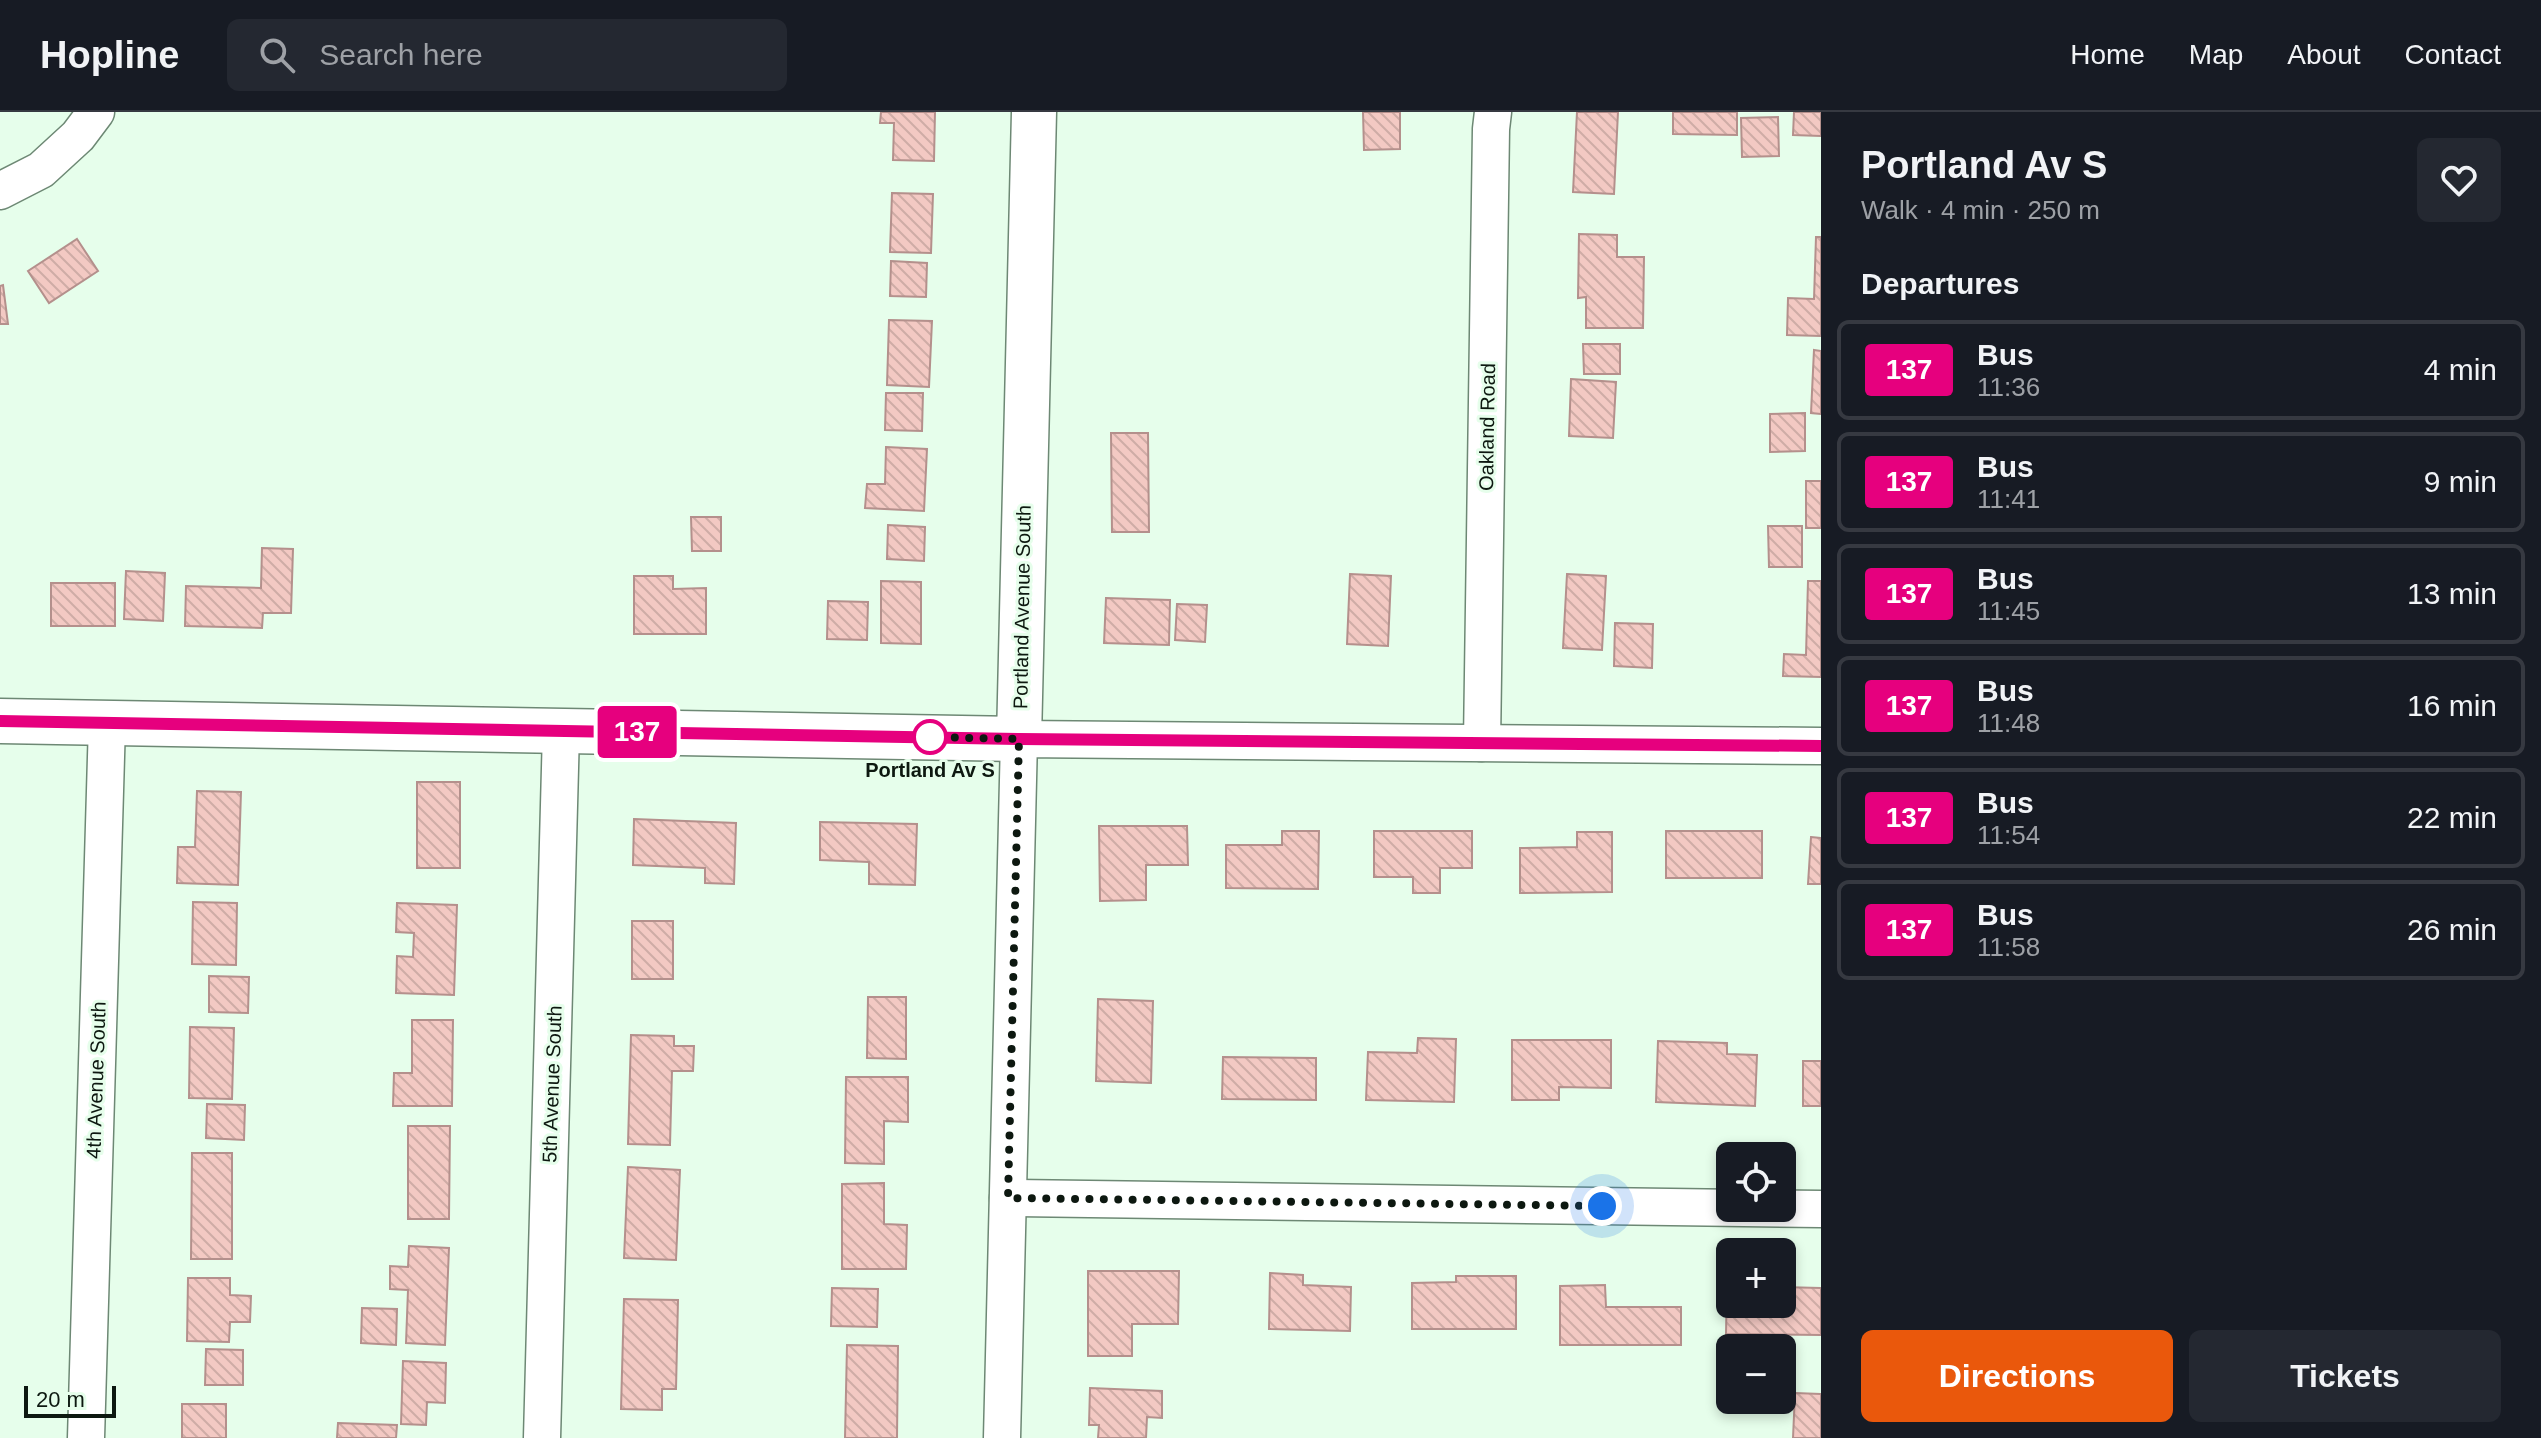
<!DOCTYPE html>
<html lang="en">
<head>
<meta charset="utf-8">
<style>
  body { margin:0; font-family:Helvetica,sans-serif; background:#242831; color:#f1f3f6; height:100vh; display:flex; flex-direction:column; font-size:30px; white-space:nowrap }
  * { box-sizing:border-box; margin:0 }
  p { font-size:26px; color:#9ea1a6 }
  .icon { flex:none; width:44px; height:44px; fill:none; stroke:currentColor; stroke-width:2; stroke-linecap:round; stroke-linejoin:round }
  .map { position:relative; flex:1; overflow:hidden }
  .sheet { display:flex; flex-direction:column; background:#171b24; width:720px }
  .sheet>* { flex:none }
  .badge { padding:0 16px; border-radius:6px; font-size:28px; line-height:52px }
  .buttons { position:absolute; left:1716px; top:1030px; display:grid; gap:16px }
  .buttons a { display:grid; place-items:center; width:80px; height:80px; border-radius:12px; background:#171b24; box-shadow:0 4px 12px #0003; font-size:40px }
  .scale { position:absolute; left:24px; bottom:20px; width:92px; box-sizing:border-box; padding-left:8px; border:4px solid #0d1810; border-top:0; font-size:22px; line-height:28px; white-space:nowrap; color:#0d1810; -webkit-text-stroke:6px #e6feeb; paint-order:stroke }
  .you { position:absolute; width:40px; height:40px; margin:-20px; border:6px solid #fff; border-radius:50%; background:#1a73e8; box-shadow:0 0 0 12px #1a73e833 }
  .map>.badge { position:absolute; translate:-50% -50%; box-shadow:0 0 0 4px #fff }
  h2 { padding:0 40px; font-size:30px; line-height:72px }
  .round { display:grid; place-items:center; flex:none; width:84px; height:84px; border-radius:12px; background:#242831 }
  .overview { display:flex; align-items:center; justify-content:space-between; height:136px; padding:0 40px }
  h1 { font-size:38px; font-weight:700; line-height:60px }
  .cta { display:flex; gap:16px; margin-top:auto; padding:16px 40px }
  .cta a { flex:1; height:92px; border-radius:12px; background:#ea580c; color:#fff; font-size:32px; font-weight:700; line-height:92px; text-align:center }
  .cta a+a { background:#242831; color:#f1f3f6 }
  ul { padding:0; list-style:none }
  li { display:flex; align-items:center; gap:24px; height:100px; margin:0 16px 12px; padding:0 24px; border:4px solid #363941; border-radius:12px }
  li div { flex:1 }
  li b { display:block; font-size:30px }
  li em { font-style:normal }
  li .badge { min-width:88px; font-weight:700; text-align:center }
  header { display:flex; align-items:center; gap:48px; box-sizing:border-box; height:112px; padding:0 40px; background:#171b24; border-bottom:2px solid #363941 }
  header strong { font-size:38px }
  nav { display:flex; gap:44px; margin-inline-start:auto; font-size:28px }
  .search { width:560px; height:72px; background:#242831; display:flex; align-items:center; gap:20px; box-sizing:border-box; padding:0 28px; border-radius:12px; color:#9ea1a6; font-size:30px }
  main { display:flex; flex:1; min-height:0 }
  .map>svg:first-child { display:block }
</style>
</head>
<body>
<header>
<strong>Hopline</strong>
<div class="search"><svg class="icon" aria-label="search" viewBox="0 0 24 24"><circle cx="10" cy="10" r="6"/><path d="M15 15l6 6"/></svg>Search here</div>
<nav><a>Home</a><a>Map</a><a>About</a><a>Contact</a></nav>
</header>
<main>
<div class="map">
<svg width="1821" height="1326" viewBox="0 0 1821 1326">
  <defs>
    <pattern id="building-back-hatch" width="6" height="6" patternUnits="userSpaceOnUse" patternTransform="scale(2)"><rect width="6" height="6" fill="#f3c9c3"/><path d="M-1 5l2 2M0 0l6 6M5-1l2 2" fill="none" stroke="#cfaca6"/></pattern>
  </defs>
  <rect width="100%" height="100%" fill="#e6feeb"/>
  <g fill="url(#building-back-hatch)" stroke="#b4908c" stroke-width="2">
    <polygon points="881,0 935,0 934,49 893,48 894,11 880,11"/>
    <polygon points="1363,0 1400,0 1400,37 1364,38"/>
    <polygon points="1577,0 1618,0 1614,82 1573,80"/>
    <polygon points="1673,0 1737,0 1737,23 1673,22"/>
    <polygon points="1794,0 1821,0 1821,24 1793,23"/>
    <polygon points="1778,5 1779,44 1742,45 1741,6"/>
    <polygon points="892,81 933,82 931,141 890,140"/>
    <polygon points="1579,122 1617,123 1617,145 1644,145 1643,216 1586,216 1586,185 1578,186"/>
    <polygon points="1816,125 1821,125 1821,224 1787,223 1788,186 1814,187"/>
    <polygon points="77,127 98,159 49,191 28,159"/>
    <polygon points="891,149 927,151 926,185 890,184"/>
    <polygon points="3,173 8,212 0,212 0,174"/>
    <polygon points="889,208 932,209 929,275 887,273"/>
    <polygon points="1583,232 1620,232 1620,262 1584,262"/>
    <polygon points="1814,238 1821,239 1821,302 1811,301"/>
    <polygon points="1571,267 1616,270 1613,326 1569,324"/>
    <polygon points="886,281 923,281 922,319 885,318"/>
    <polygon points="1805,301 1805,339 1770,340 1770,302"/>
    <polygon points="1111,321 1148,321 1149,420 1112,420"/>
    <polygon points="886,335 927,337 924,399 865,396 867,372 885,372"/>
    <rect x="1806" y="369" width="15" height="47"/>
    <polygon points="691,405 721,405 721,439 692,439"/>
    <polygon points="888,413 925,415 924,449 887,447"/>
    <polygon points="1768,414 1802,414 1802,455 1769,455"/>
    <polygon points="262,436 293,437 291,501 263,501 262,516 185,514 186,474 261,476"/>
    <polygon points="126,459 165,461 163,509 124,507"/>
    <polygon points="1350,462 1391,464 1388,534 1347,532"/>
    <polygon points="1567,462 1606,464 1602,538 1563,536"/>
    <polygon points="634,464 673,464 673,477 706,476 706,522 634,522"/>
    <polygon points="881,469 921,470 921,532 881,531"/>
    <polygon points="1808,469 1821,469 1821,565 1783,564 1784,542 1806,543"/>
    <rect x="51" y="471" width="64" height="43"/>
    <polygon points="1106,486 1170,488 1169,533 1104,531"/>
    <polygon points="828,489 868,490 867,528 827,527"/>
    <polygon points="1177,492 1207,493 1205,530 1175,528"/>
    <polygon points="1615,511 1653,512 1652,556 1614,554"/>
    <rect x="417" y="670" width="43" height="86"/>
    <polygon points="197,679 241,680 238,773 177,771 178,735 195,735"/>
    <polygon points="634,707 736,711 734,772 705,771 705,756 633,753"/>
    <polygon points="820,710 917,712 915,773 869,772 869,750 820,748"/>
    <polygon points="1099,714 1187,714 1188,753 1146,753 1146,788 1100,789"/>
    <polygon points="1282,719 1319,719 1318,777 1226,776 1226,733 1282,733"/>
    <polygon points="1374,719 1472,719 1472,756 1440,756 1440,781 1413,781 1413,765 1374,765"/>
    <rect x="1666" y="719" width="96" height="47"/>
    <polygon points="1577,720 1612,720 1612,780 1520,781 1520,736 1577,735"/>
    <polygon points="1811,725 1821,726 1821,772 1808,772"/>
    <polygon points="193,790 237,791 236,853 192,852"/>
    <polygon points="397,791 457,793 454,883 396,881 397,844 413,845 414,821 396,820"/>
    <rect x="632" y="809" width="41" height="58"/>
    <polygon points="209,864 249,865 248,901 209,900"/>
    <polygon points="868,885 906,885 906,947 867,946"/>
    <polygon points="1098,887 1153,889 1151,971 1096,969"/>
    <polygon points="412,908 453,908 452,994 393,994 394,961 412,961"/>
    <polygon points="190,915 234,916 232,987 189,986"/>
    <polygon points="631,923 674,924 674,934 694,934 693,959 672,959 670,1033 628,1032"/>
    <polygon points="1418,926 1456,927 1454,990 1366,988 1368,940 1417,941"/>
    <polygon points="1512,928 1611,928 1611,976 1559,975 1559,988 1512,988"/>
    <polygon points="1658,929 1727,931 1727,942 1757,943 1755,994 1656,990"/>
    <polygon points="1223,945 1316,946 1316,988 1222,987"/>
    <rect x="1803" y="949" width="18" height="45"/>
    <polygon points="846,965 908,965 908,1010 884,1009 884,1052 845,1051"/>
    <polygon points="207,992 245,993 244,1028 206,1026"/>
    <polygon points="408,1014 450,1014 449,1107 408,1107"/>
    <polygon points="192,1041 232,1041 232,1147 191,1147"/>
    <polygon points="628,1055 680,1058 676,1148 624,1146"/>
    <polygon points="884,1071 884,1112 907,1113 906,1157 842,1157 842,1072"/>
    <polygon points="409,1134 449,1136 445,1233 406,1231 408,1178 390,1177 390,1154 408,1155"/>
    <polygon points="1088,1159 1179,1159 1178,1212 1132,1212 1132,1244 1088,1244"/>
    <polygon points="1270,1161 1303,1163 1303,1173 1351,1175 1350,1219 1269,1217"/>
    <polygon points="1456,1164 1516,1164 1516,1217 1412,1217 1412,1171 1456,1170"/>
    <polygon points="188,1166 230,1166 230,1183 251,1184 250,1210 230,1210 229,1230 187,1229"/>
    <polygon points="1727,1168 1730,1168 1730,1192 1782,1192 1782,1175 1821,1176 1821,1223 1726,1222"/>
    <polygon points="1605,1173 1606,1195 1681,1195 1681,1233 1560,1233 1560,1174"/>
    <polygon points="832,1176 878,1177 877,1215 831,1214"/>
    <polygon points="624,1187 678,1188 676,1277 662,1277 662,1298 621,1297"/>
    <polygon points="362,1196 397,1197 396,1233 361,1231"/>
    <polygon points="847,1233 898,1234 897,1326 845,1326"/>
    <polygon points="206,1237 243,1238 243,1273 205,1273"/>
    <polygon points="403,1249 446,1251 445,1291 427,1290 426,1313 401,1312"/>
    <polygon points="1090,1276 1162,1279 1162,1306 1147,1305 1146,1326 1098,1326 1099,1313 1089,1313"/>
    <polygon points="1795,1281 1821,1282 1821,1326 1793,1326"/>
    <rect x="182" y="1292" width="44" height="34"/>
    <polygon points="338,1311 397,1313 396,1326 337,1326"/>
  </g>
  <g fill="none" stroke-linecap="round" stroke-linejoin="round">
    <g stroke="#6d8874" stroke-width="39">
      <g id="street">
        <polyline points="0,79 41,58 78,24 96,0"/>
        <polyline points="1482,631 1491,17 1493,0"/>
        <polyline points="1008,1086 1821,1097"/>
        <polyline points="86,1326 107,611"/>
        <polyline points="542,1326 561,619"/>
        <polyline points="1002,1326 1019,627 1821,634"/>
      </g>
    </g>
    <g stroke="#6d8874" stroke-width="47">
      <polyline id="secondary" points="0,609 1019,627 1034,0"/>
    </g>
    <use href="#street" stroke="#fff" stroke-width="36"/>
    <use href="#secondary" stroke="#fff" stroke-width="44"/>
  </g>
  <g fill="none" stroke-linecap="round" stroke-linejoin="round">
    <g stroke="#fff" stroke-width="18">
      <polyline id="line" points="0,609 1019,627 1821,634"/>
    </g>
    <use href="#line" stroke="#e6007e" stroke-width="12"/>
    <polyline stroke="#0d1810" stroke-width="8" stroke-dasharray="0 14.4" points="930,625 928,625 1019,627 1008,1086 1602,1094"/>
  </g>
  <circle fill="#fff" stroke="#e6007e" stroke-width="4" cx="930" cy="625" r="16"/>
  <g text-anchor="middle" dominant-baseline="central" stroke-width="6" stroke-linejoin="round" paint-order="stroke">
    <g font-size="20" fill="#0d1810" stroke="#e6feeb">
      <text transform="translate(1487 315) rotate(-89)">Oakland Road</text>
      <text transform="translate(1022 495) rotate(-89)">Portland Avenue South</text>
      <text transform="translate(96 968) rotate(-88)">4th Avenue South</text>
      <text transform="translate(552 972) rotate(-88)">5th Avenue South</text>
    </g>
    <g font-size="20" font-weight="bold" fill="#0d1810" stroke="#e6feeb">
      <text x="930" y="658">Portland Av S</text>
    </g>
  </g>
</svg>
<div class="buttons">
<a><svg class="icon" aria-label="locate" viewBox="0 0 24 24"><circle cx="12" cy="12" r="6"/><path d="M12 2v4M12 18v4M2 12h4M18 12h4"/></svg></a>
<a>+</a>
<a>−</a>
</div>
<div class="scale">20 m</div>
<div class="you" style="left:1602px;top:1094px"></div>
<b class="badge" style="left:637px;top:620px;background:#e6007e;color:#fff">137</b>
</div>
<section class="sheet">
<div class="overview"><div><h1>Portland Av S</h1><p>Walk · 4 min · 250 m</p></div><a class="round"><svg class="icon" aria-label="heart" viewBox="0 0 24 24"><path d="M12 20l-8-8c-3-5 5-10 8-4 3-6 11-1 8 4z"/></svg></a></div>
<h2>Departures</h2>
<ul>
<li><span class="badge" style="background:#e6007e;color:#fff">137</span><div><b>Bus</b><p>11:36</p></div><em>4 min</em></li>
<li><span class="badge" style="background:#e6007e;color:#fff">137</span><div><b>Bus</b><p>11:41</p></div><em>9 min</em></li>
<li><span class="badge" style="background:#e6007e;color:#fff">137</span><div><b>Bus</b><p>11:45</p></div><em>13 min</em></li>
<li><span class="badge" style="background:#e6007e;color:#fff">137</span><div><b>Bus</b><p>11:48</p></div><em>16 min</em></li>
<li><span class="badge" style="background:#e6007e;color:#fff">137</span><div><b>Bus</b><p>11:54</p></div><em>22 min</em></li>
<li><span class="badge" style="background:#e6007e;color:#fff">137</span><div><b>Bus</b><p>11:58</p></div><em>26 min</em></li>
</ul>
<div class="cta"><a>Directions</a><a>Tickets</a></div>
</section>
</main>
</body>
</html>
